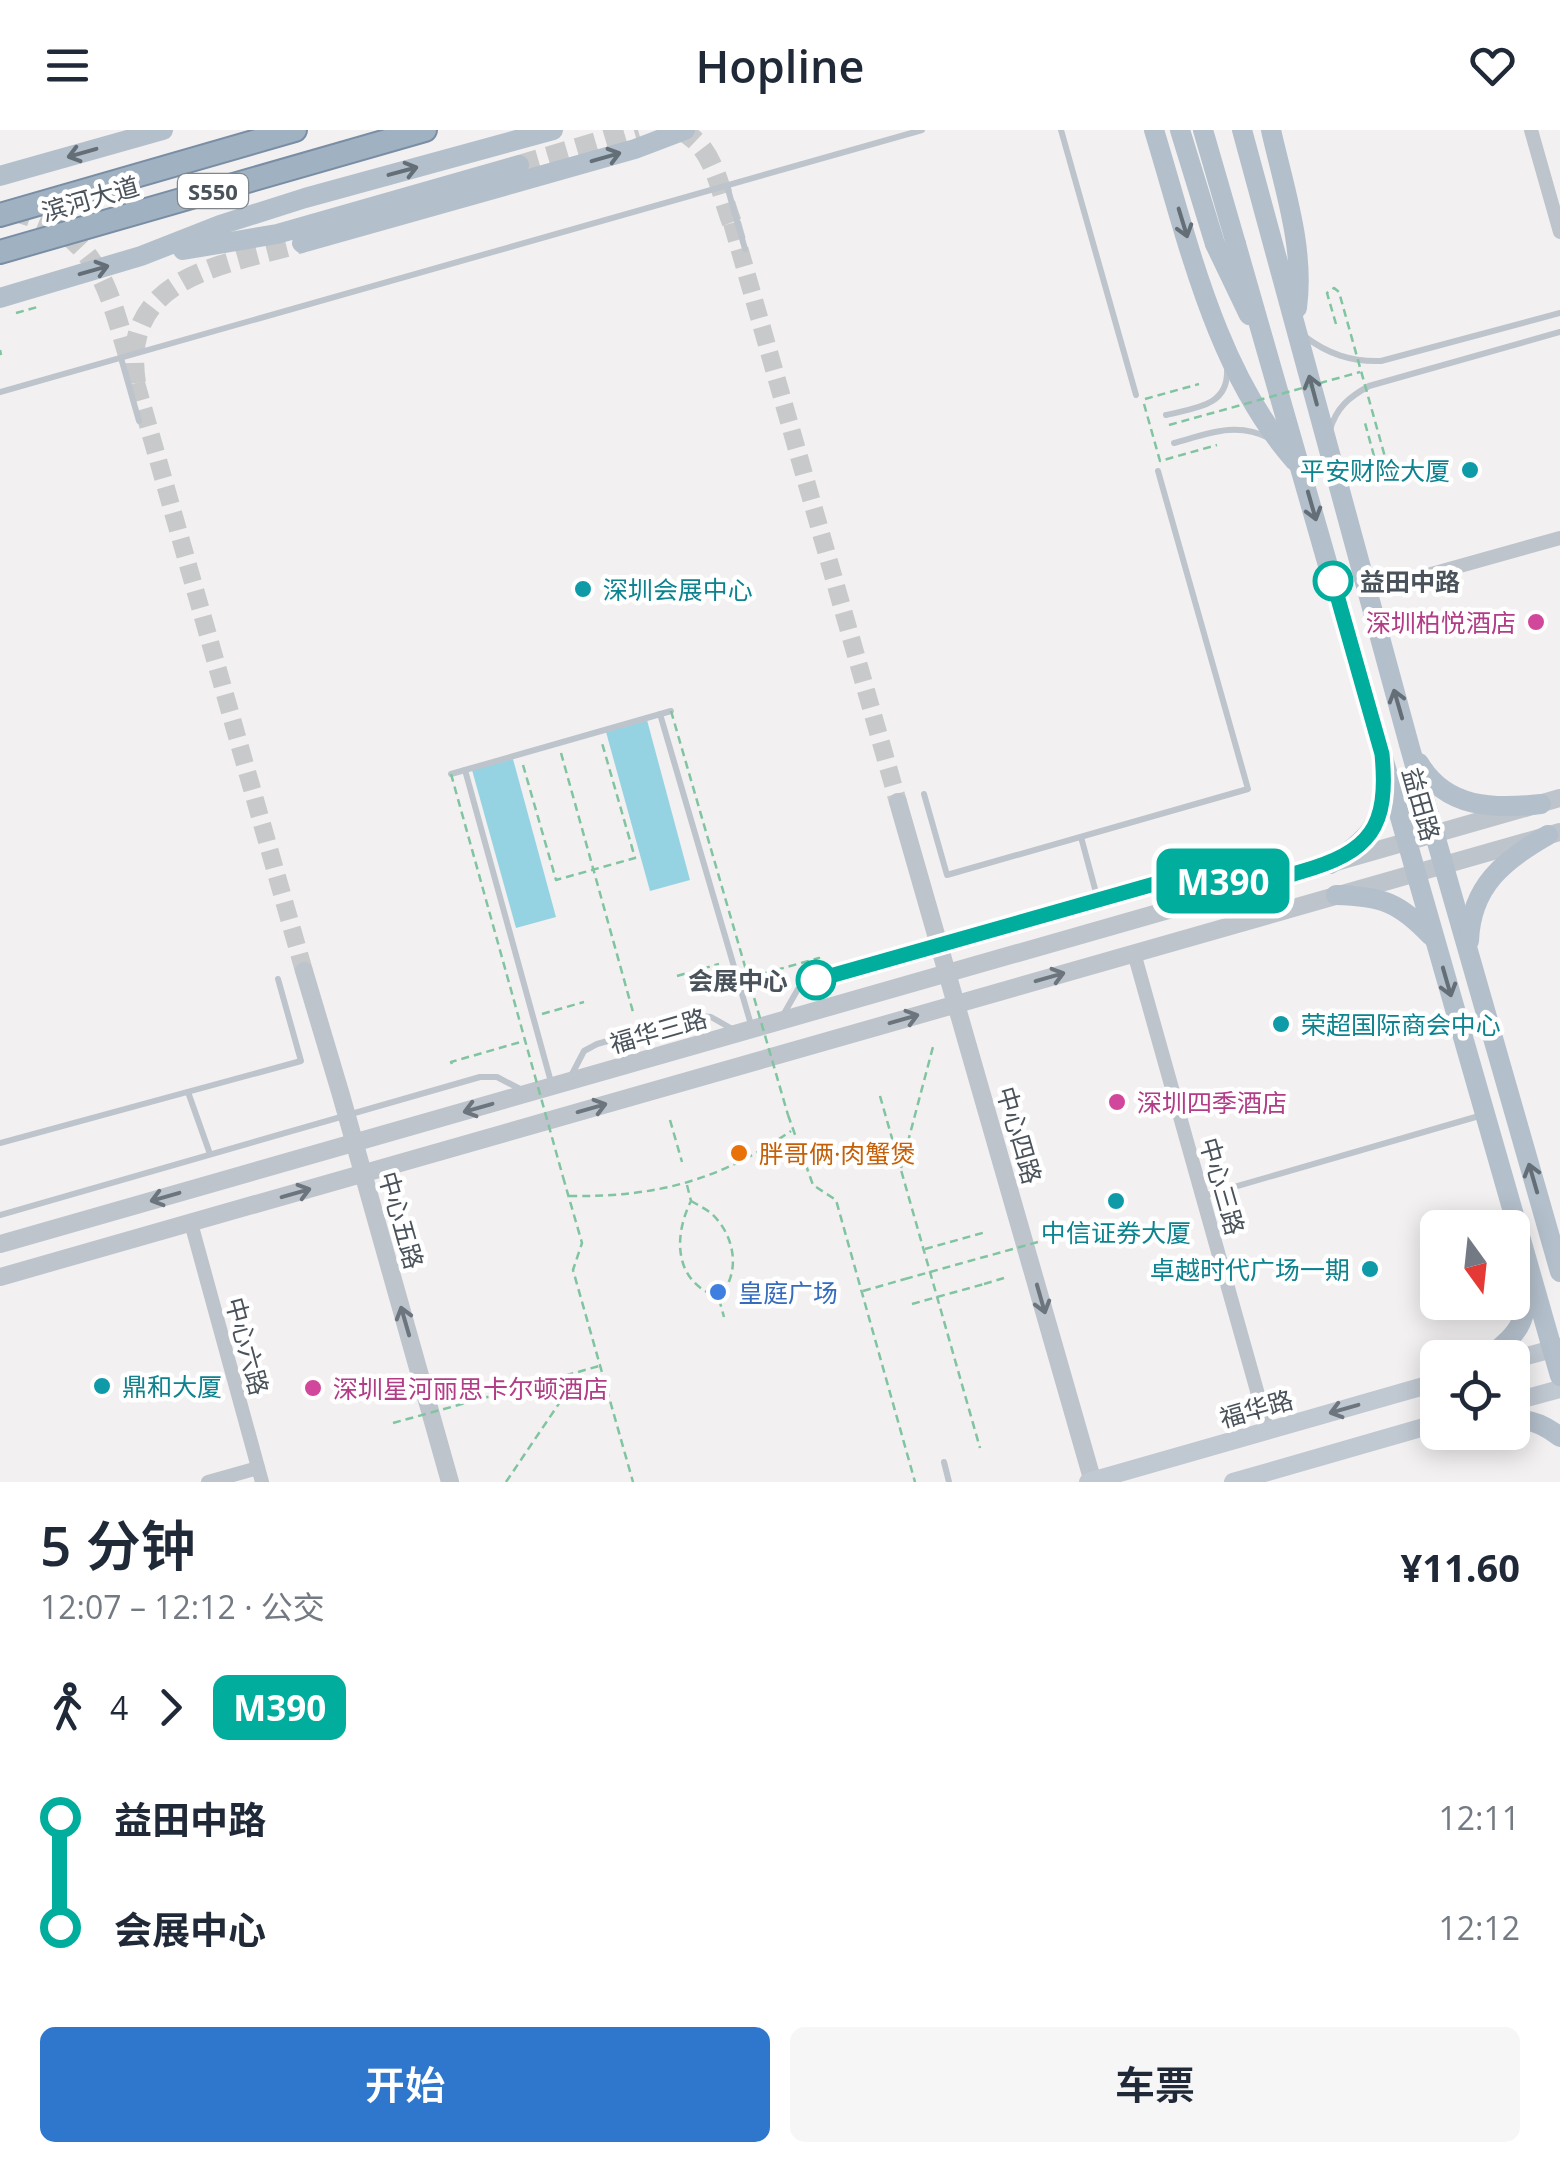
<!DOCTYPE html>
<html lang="zh">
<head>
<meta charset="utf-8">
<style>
  body { margin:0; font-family:"Open Sans","Noto Sans SC",sans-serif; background:#f6f6f7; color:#1f2937; height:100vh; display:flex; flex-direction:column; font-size:38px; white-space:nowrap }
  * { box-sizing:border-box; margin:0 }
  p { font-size:32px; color:#747a83 }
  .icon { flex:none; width:55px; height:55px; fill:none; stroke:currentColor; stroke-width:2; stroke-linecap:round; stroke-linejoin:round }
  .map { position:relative; height:1352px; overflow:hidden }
  .side { display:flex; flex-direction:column; background:#fff; flex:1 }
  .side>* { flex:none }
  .badge { padding:0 20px; border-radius:15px; font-size:35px; line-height:65px }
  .needle { width:65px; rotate:165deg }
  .tools { position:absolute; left:1420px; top:1080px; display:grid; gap:20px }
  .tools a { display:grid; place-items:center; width:110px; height:110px; border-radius:15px; background:#fff; box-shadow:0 5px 25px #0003; font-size:50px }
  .map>.badge { position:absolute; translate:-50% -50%; box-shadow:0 0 0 5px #fff }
  .legs { display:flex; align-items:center; gap:15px; height:110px; padding:0 40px; font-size:32px }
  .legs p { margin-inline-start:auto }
  .head { display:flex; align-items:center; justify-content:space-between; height:170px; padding:0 40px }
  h1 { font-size:55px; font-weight:600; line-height:75px }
  .action { display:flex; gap:20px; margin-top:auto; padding:20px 40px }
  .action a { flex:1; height:115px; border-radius:15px; background:#2f77cc; color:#fff; font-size:40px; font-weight:600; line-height:115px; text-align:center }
  .action a+a { background:#f6f6f7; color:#1f2937 }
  ul { padding:0 40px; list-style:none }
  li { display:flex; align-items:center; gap:35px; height:110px; font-size:38px }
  li i { display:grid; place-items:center; width:15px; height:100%; margin:0 12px; background:currentColor }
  li i::after { content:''; width:25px; height:25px; margin:-12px; border:8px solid; border-radius:50%; background:#fff }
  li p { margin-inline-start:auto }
  li:first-child i { background:linear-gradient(#0000 50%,currentColor 0) }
  li:last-child i { background:linear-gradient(currentColor 50%,#0000 0) }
  header { display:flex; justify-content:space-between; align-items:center; height:130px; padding:0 40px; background:#fff; font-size:45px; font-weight:600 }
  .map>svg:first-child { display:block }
</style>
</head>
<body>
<header><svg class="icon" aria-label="menu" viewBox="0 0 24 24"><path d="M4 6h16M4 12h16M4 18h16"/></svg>Hopline<svg class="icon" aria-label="heart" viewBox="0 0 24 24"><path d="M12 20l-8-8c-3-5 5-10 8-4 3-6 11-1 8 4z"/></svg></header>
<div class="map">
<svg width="1560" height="1352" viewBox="0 0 1560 1352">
  <rect width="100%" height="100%" fill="#f2f0f0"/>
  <g fill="#96d3e2">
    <polygon points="647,590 690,750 650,761 606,602"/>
    <polygon points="513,629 556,787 516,798 472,640"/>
  </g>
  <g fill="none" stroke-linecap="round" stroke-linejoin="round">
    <g stroke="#c8c9cb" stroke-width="18" stroke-dasharray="18 9" stroke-linecap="butt">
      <polyline points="732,93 898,672"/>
      <polyline points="136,253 304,841"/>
    </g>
    <g stroke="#c8c9cb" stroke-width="20" stroke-dasharray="20 10" stroke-linecap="butt">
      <path d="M 679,0 C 715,15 719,60 732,93"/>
      <polyline points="519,35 638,0"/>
      <path d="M 11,81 C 98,101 107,156 130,232"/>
      <path d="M 136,253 C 119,145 225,135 302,113"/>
    </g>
    <g stroke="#798ea4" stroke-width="26">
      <g id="trunk">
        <polyline points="0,85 295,0"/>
        <polyline points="0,122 425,0"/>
      </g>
    </g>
    <g stroke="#80c4a1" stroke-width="2.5" stroke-dasharray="8 5" stroke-linecap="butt">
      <polyline points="16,183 41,176"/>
      <polyline points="0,220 1,225"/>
      <polyline points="1145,269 1199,254"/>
      <polyline points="1144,274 1160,331 1217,315"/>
      <polyline points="561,623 633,882"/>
      <polyline points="523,635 556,750 635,728 602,613"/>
      <polyline points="677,846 719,834"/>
      <polyline points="751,847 819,828 819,829"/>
      <polyline points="542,884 584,872"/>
      <polyline points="452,934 451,932 524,911"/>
      <polyline points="880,966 980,1318"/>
      <polyline points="788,985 813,1055 836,1070 915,1352"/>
      <polyline points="670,990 682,1032"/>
      <polyline points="901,1038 934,913"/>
      <polyline points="563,1047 582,1113 573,1140 633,1352"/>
      <path d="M 687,1055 L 691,1071 C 673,1107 674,1153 719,1167"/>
      <path d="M 569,1066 C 657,1067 718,1051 791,1001"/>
      <path d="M 691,1071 C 698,1075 706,1079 712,1084 C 735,1106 741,1142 720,1166"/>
      <polyline points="925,1119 986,1102"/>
      <polyline points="984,1154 1004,1148"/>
      <polyline points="863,1161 905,1149"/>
      <polyline points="719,1169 724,1187"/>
      <polyline points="553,1249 599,1236"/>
      <polyline points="506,1352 560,1272"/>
    </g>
    <g stroke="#bdc4cb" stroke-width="6">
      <polyline points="1061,0 1136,265"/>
      <polyline points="727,56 745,119"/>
      <path d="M 1304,206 C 1328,224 1351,232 1381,231 L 1560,183"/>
      <polyline points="121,228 139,291"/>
      <polyline points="0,262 922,0"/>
      <path d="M 1166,285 C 1193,278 1228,277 1227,241"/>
      <path d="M 1330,300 C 1336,278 1349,267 1369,256 L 1560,202"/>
      <path d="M 1174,313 C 1207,304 1236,291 1269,308"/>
      <polyline points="660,584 752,898"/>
      <polyline points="465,640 551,952"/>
      <polyline points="451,644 671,581"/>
      <polyline points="924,664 947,745 1248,659 1158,341"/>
      <polyline points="1081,707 1098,770"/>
      <polyline points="782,887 798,859 811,851 1186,745 1205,745 1235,754"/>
      <polyline points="571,946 584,921 597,914 698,886 711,887 734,900"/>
      <polyline points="188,962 210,1024"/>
      <polyline points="0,1013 301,931 278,849"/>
      <polyline points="1203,1066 1479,986"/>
      <polyline points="0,1085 480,947 497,947 522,960"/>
      <polyline points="944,1332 949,1352"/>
    </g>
    <g stroke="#bdc4cb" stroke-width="14">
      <polyline points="1531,0 1560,102"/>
      <polyline points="1367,462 1560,408"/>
      <polyline points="1134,823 1268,1300"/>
      <polyline points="191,1093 262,1352"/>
      <polyline points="208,1352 258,1338"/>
    </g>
    <g stroke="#bdc4cb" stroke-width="18">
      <polyline points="898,672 1093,1352"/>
      <polyline points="304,841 341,965 450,1352"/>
      <polyline points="0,1114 1560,668"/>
      <polyline points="0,1147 1560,702"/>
    </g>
    <g stroke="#c0c8d1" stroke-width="18">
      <polyline points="1512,1230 1560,1217"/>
      <polyline points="1512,1272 1560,1259"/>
      <polyline points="1088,1352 1438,1252"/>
      <polyline points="1233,1352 1438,1293"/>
    </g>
    <g stroke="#b3bfcb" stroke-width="20">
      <path d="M 1154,0 C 1188,111 1216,242 1295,331"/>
      <polyline points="1242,0 1410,618 1560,1142"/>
      <path d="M 1271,0 C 1284,58 1305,118 1297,178"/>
      <polyline points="0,46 163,0"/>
      <polyline points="302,113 635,19 685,0"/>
      <polyline points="1215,114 1249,185"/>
      <polyline points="1236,114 1560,1246"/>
      <polyline points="183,120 277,104 519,35"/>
      <polyline points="0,168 141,126 220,95 305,68 553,0"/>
      <path d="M 1419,633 C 1446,679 1494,679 1541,674"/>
      <path d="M 1330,734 C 1367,711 1383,695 1384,651"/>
      <path d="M 1336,765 C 1382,766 1400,773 1431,806"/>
      <path d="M 1469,811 C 1471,756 1504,730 1548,705"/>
      <path d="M 1488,1228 C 1519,1202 1526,1195 1527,1154"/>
      <path d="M 1512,1290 C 1531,1288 1546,1296 1560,1307"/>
      <polyline points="1431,1295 1438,1295"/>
    </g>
    <use href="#trunk" stroke="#a0b1c2" stroke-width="22"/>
    <g stroke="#80c4a1" stroke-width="2.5" stroke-dasharray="8 5" stroke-linecap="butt">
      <polyline points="1336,194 1327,163 1334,158 1339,162 1385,327 1380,332 1374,326 1365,293"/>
      <polyline points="1169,295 1360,242"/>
      <polyline points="671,581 788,985"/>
      <polyline points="451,644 563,1047"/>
      <polyline points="905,1149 1063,1105"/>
      <polyline points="912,1174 984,1154"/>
      <polyline points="393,1293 553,1249"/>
    </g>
    <g stroke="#b3bfcb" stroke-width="20">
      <polyline points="1180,0 1215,114"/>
      <polyline points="1203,0 1236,114"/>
    </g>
  </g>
  <defs><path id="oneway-shaft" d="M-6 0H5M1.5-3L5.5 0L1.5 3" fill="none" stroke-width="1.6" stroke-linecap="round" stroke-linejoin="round" transform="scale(2.5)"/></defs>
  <g stroke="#646e77">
    <use href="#oneway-shaft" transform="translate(82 23) rotate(164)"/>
    <use href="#oneway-shaft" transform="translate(606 27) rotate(-16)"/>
    <use href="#oneway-shaft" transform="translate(403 41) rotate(-15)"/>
    <use href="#oneway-shaft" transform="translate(1183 93) rotate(73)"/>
    <use href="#oneway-shaft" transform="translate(94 140) rotate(-16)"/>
    <use href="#oneway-shaft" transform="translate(1313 260) rotate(-105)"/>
    <use href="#oneway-shaft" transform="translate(1312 376) rotate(74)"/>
    <use href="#oneway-shaft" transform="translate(1398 574) rotate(-106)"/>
    <use href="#oneway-shaft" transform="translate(1447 852) rotate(74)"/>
    <use href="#oneway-shaft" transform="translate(1533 1048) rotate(-106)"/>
  </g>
  <g stroke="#6c757d">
    <use href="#oneway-shaft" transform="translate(1050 847) rotate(-16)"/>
    <use href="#oneway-shaft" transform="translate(904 889) rotate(-16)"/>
    <use href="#oneway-shaft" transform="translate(478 978) rotate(164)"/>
    <use href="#oneway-shaft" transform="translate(592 978) rotate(-16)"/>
    <use href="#oneway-shaft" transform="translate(296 1063) rotate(-16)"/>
    <use href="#oneway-shaft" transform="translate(165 1067) rotate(164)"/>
    <use href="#oneway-shaft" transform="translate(1041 1169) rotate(74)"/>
    <use href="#oneway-shaft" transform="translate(405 1191) rotate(-106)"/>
  </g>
  <use stroke="#6d767e" href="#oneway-shaft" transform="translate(1344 1279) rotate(164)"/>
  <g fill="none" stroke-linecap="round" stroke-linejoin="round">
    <g stroke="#fff" stroke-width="22">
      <path id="line-1" d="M 816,850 L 1186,745 C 1208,742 1226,756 1247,756 C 1265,755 1283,747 1300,742 C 1371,722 1389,697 1382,624 L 1333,451"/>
    </g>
    <use href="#line-1" stroke="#01ad9c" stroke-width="15"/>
  </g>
  <g fill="#0f9aa8" stroke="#fff" stroke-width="4">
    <circle cx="1470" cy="340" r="10"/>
    <circle cx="583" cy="459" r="10"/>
    <circle cx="1281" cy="894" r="10"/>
    <circle cx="1116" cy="1071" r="10"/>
    <circle cx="1370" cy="1139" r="10"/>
    <circle cx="102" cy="1256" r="10"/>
  </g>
  <g fill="#fff" stroke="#01ad9c" stroke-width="5">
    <circle cx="1333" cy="451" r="18"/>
    <circle cx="816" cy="850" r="18"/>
  </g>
  <g fill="#d1479c" stroke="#fff" stroke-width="4">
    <circle cx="1536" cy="492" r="10"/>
    <circle cx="1117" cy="972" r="10"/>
    <circle cx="313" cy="1258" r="10"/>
  </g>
  <circle fill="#e8710a" stroke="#fff" stroke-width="4" cx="739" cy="1023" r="10"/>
  <circle fill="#3f7fe0" stroke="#fff" stroke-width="4" cx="718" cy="1162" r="10"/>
  <g text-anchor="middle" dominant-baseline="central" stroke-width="9" stroke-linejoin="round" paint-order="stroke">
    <rect fill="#fff" stroke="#80878c" stroke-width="2.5" x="178" y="44" width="70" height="34" rx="8"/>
    <g font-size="22" font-weight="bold" fill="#4a535b">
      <text x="213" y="61">S550</text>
    </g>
    <g font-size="25" fill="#4a535b" stroke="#fff">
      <text transform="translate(90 68) rotate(-16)">滨河大道</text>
      <text transform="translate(1422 674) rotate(74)">益田路</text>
      <text transform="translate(658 900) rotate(-16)">福华三路</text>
      <text transform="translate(1020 1005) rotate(74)">中心四路</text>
      <text transform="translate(1223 1056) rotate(74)">中心三路</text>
      <text transform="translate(402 1090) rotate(74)">中心五路</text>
      <text transform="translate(248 1216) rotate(75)">中心六路</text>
      <text transform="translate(1256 1278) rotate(-16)">福华路</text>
    </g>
    <g font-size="25" fill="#0d838f" stroke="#fff" text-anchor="start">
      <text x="1450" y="340" text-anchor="end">平安财险大厦</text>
      <text x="603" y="459">深圳会展中心</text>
      <text x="1301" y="894">荣超国际商会中心</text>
      <text x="1116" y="1102" text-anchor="middle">中信证券大厦</text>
      <text x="1350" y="1139" text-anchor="end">卓越时代广场一期</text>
      <text x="122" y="1256">鼎和大厦</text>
    </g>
    <g font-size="25" font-weight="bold" fill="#4a535b" stroke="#fff" text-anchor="start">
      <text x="1360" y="451">益田中路</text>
      <text x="788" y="850" text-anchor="end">会展中心</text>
    </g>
    <g font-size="25" fill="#b23c85" stroke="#fff" text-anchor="start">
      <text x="1516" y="492" text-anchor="end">深圳柏悦酒店</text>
      <text x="1137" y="972">深圳四季酒店</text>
      <text x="333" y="1258">深圳星河丽思卡尔顿酒店</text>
    </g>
    <g font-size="25" fill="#c56008" stroke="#fff" text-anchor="start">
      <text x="759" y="1023">胖哥俩·肉蟹煲</text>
    </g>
    <g font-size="25" fill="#366cbe" stroke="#fff" text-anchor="start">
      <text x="738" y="1162">皇庭广场</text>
    </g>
  </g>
</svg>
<div class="tools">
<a><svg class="needle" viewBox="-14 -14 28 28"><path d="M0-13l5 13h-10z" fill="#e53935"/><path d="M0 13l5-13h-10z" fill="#747a83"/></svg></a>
<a><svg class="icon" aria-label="locate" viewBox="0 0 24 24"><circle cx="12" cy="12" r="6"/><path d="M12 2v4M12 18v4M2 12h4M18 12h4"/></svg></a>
</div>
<b class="badge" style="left:1223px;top:751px;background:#01ad9c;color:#fff">M390</b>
</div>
<section class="side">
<div class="head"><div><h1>5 分钟</h1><p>12:07 – 12:12 · 公交</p></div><b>¥11.60</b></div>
<div class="legs"><svg class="icon" aria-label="walk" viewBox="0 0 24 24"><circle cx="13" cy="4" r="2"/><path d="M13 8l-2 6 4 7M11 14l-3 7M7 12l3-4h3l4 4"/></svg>4<svg class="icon" aria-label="forward" viewBox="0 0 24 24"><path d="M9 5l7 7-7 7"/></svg><b class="badge" style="background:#01ad9c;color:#fff">M390</b></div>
<ul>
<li><i style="color:#01ad9c"></i><b>益田中路</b><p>12:11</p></li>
<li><i style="color:#01ad9c"></i><b>会展中心</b><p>12:12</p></li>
</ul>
<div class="action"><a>开始</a><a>车票</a></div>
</section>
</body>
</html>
